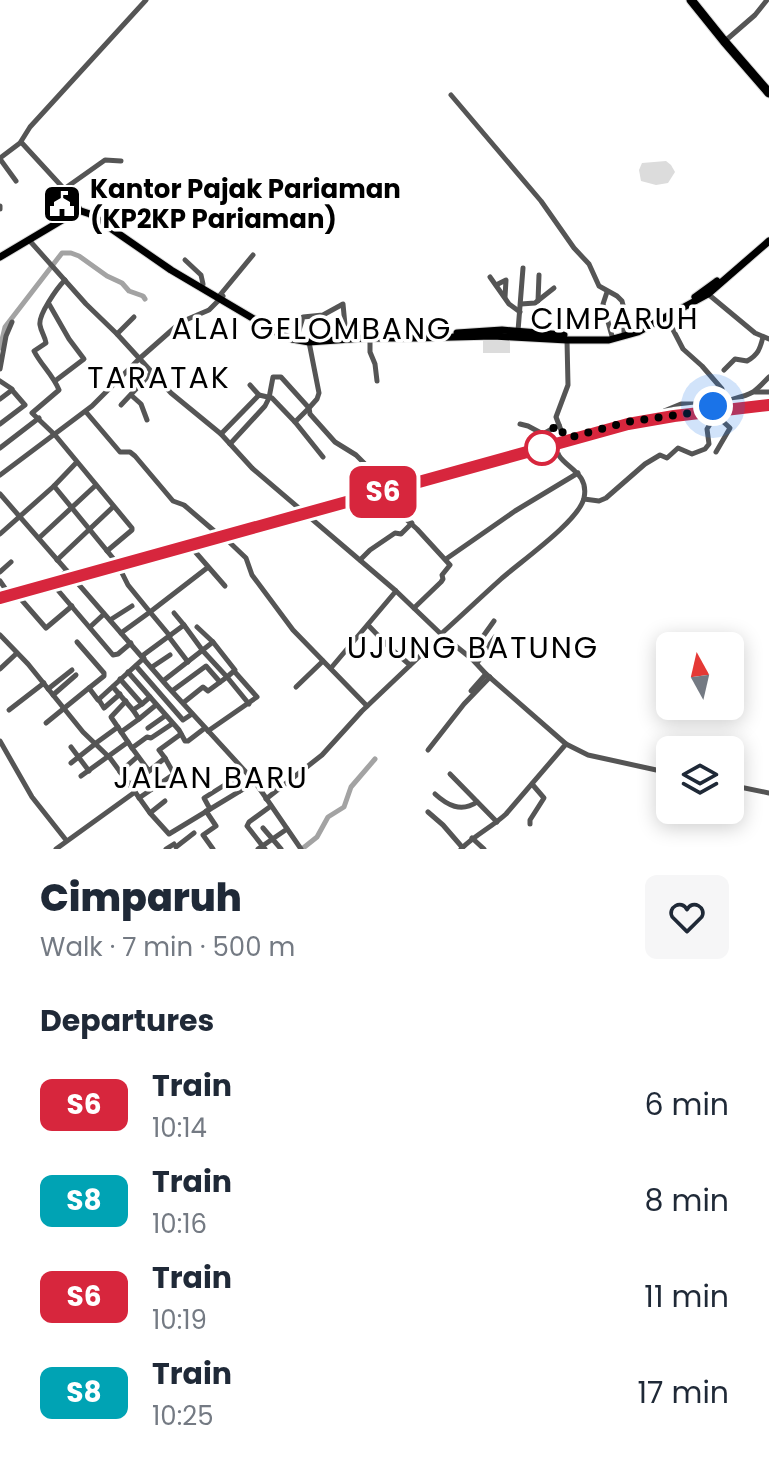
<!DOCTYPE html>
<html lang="en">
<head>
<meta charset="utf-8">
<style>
  body { margin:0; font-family:Poppins,sans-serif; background:#f6f6f7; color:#1f2937; height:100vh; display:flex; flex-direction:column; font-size:30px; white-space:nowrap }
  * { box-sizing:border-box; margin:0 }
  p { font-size:26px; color:#747a83 }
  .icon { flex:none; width:44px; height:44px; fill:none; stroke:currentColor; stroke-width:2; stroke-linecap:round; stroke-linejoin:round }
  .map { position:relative; height:849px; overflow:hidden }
  .details { display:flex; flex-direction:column; background:#fff; flex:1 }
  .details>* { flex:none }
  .badge { padding:0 16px; border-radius:12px; font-size:28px; line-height:52px }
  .needle { width:52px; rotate:352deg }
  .buttons { position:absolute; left:656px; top:632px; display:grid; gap:16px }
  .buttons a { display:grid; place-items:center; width:88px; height:88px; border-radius:12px; background:#fff; box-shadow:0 4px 20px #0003; font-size:40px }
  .you { position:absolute; width:40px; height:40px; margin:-20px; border:6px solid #fff; border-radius:50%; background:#1a73e8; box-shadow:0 0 0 12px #1a73e833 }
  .map>.badge { position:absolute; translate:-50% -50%; box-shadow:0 0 0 4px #fff }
  h2 { padding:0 40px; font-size:30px; line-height:72px }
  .round { display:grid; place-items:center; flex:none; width:84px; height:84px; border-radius:12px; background:#f6f6f7 }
  .summary { display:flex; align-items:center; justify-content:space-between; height:136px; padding:0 40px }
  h1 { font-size:38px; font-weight:800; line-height:60px }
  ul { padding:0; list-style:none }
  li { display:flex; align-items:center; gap:24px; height:96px; padding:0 40px }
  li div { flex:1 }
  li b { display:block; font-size:30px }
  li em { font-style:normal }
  li .badge { min-width:88px; font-weight:700; text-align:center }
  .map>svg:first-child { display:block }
</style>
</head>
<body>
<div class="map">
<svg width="769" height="849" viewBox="0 0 769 849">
  <rect width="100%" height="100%" fill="#fff"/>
  <g fill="#dcdcdc">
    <polygon points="666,161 671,165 675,172 668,183 656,185 641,181 639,170 642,163"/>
    <rect x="483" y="339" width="27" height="14"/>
  </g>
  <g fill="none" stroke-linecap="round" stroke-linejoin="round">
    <g stroke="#a3a3a3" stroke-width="5">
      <polyline points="0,348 5,327 62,253 71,253 79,256 107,276 122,283 129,291 143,296 145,299"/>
      <polyline points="302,849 317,837 328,817 344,807 351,787 375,759"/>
    </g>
    <g stroke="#dbdbdb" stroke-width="9">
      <g id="major">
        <polyline points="0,257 74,213 81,211 90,214 171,270 276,332 292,339 309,342 365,338 417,338 493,336 567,340 609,340 638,332 708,294 769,241"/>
        <polyline points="695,297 717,281"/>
        <polyline points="457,333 502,330 564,335"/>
      </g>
    </g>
    <g stroke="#dbdbdb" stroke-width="11">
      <polyline id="highway" points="691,0 724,41 769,93"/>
    </g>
    <g stroke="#555" stroke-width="5">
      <polyline points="725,41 755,15 767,0"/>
      <polyline points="451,95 541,201 574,248 589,264 599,286 617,296 622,301 624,309 624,332"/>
      <polyline points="21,142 77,203 81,211"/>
      <polyline points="0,158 20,143 30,127 146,0"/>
      <polyline points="0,159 16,181"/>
      <polyline points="64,189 105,160 121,161"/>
      <polyline points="0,206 0,209"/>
      <path d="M 29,240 L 86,304 L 117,334 L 171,393 L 221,434 L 252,468 L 396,591 L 442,635 L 472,659 L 486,674 L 566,744 L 506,814 C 492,827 475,835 461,849"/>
      <polyline points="185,260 201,275 203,284"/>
      <polyline points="490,277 509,304 520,312"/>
      <path d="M 65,280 C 57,288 38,315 40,325 C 41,332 45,336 46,343 L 34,351 C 41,365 53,375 59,390 L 32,413 L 55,435 L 132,528 L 132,530 L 107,551"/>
      <polyline points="496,285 506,280 505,297"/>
      <polyline points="607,292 603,304 612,336"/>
      <polyline points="708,294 755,333 769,339"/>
      <polyline points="220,295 253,255"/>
      <polyline points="538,301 539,275"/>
      <polyline points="49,304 69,339 84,359 55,381"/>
      <polyline points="521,304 535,303 554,288"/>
      <polyline points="667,318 683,349 702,366 722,389 723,401"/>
      <polyline points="518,331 523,268"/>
      <polyline points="117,334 134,317"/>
      <polyline points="297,337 303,317 323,315 343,304 346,336"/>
      <polyline points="370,338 370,352 375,364 377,381"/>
      <polyline points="309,342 319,393 317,399 309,408 310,414 335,442 356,455 365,464 387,489 399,513 417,529 450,565 442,575 443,579 441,582 414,608"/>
      <polyline points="0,369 6,336 12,322"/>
      <path d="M 724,370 L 735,359 L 747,361 C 758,355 760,349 763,337"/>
      <polyline points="0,381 12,389"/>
      <polyline points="250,385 259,395"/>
      <polyline points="755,392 769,392"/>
      <polyline points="131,395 141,404 147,420"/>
      <polyline points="0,399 12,390 25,405 0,424"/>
      <polyline points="121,405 152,372"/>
      <polyline points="86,412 120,452 130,452 135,456 173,501 184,505 219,535"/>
      <polyline points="663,416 664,411 681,404 716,404"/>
      <polyline points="520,424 528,426 543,434 559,425"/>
      <polyline points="221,434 259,395 272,398 295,422 323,457"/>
      <polyline points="564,435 570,435 572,437 637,420 769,403"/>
      <polyline points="230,444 265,406 269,398 273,377 281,377 309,408 295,422"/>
      <polyline points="534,444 543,434"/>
      <polyline points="0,448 39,418"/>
      <polyline points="716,452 730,428 716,415"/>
      <polyline points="0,475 92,406 139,359 181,322 209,310 223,296"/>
      <polyline points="54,486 117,563 128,585 150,612 121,633"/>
      <polyline points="0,494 168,687 255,782 301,849"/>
      <path d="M 584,499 L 599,501 L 606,498 L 645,464 L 660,455 L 667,458 L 678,448 L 692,454 L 705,449 L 709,444 L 707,429 L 715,416 L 713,406 C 726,399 741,399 753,392 C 759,388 764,382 769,377"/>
      <polyline points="0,534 54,486 76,463"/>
      <polyline points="39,538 96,485"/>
      <polyline points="191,547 225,586"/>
      <polyline points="446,559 515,511 578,473"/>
      <polyline points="57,560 113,507"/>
      <polyline points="360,560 370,550 395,533 401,534 412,523"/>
      <polyline points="0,572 11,562"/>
      <polyline points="72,576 558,441"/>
      <polyline points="75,580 225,538 246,558 252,575 293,630 367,706"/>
      <polyline points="0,581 9,594"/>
      <polyline points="56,588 113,655 118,654 131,643"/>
      <polyline points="0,596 55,580 67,571"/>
      <polyline points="19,597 46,628 72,606"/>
      <polyline points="174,613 184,625"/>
      <polyline points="110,620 132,606"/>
      <polyline points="368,625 389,647 410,665"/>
      <polyline points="90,627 104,614"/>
      <polyline points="197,627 213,642 235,670 234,671 257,697 208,731"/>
      <path d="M 441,634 C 461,616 481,597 501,579 C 520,562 579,521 584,498 C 591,466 549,466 558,441 L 564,438 L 556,417 L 568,385 L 567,340"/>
      <polyline points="0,635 28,664 83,732 110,758 135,792 56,849"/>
      <polyline points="170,636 150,612 207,568"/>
      <polyline points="169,637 188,662"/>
      <polyline points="77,642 104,673 104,676 89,688"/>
      <polyline points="142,656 184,625 203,651 227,677 234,671"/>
      <polyline points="472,659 475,654 474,649 494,621"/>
      <polyline points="477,663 495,637"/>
      <polyline points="136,666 183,720 192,714"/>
      <polyline points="152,667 170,655"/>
      <polyline points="331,668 396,591"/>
      <polyline points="0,669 17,653"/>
      <polyline points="128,672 179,730 185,741 188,741 205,728"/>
      <polyline points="120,679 142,704 150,697"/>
      <polyline points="163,681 213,642"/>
      <polyline points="113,687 133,710 142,704"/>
      <polyline points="296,687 323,661"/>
      <polyline points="48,689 72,670"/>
      <polyline points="172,691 206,666 220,682"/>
      <polyline points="471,691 486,674"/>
      <polyline points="53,695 76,675"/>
      <polyline points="99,700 104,708 120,694"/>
      <polyline points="126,701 111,717 132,748"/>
      <polyline points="183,703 203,687 208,691 227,677 249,704"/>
      <polyline points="9,710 44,683"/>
      <polyline points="133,710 139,719 156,705"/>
      <polyline points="46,723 89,688 98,700 144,658"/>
      <polyline points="172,724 151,738 147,737 132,748 149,771 165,758 159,750 181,734"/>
      <polyline points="148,728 165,716"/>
      <polyline points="121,732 139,719"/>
      <polyline points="0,741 32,797 66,840"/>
      <polyline points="96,743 118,727"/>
      <polyline points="566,744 588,755 670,773"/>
      <polyline points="71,747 89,771"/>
      <polyline points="428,750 464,704 490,677"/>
      <polyline points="71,763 95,744"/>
      <polyline points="120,772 137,757"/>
      <polyline points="450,774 497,822"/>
      <polyline points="81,776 128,742"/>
      <polyline points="130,784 149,771"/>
      <polyline points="730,785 769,793"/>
      <polyline points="135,792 150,813 169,834 255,782"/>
      <path d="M 435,794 C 447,805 461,813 477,802"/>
      <polyline points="139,798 174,774 165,758"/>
      <polyline points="266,799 322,755 362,711 442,635"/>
      <polyline points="210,809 204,798 231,781 233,780 240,791"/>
      <polyline points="206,811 216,826 203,835 213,849"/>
      <polyline points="428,812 443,825 462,847"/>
      <polyline points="150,813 165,801"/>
      <polyline points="530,824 530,820 544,798 532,784"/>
      <polyline points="263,828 281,849"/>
      <polyline points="472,838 484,849"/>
      <polyline points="176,847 194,833"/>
      <polyline points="166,849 174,844"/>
      <polyline points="258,849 287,829"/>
      <polyline points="265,849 247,826 249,822 271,806"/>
    </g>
    <use href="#major" stroke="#000" stroke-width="7"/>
    <use href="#highway" stroke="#000" stroke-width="9"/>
    <polyline stroke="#000" stroke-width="2" stroke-dasharray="12 4 2 4" stroke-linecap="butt" points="0,598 628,424 674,416 769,405"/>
  </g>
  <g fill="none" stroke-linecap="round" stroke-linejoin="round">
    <g stroke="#fff" stroke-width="18">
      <polyline id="line" points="0,598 628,424 674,416 769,405"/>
    </g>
    <use href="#line" stroke="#d7263d" stroke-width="12"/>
    <polyline stroke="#000" stroke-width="8" stroke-dasharray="0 14.4" points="542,448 538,440 543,434 559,425 564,435 570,435 572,437 627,422 713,410 713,406"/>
  </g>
  <defs>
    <g id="civic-square" transform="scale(2)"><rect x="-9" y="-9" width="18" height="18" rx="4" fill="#000" stroke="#fff"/><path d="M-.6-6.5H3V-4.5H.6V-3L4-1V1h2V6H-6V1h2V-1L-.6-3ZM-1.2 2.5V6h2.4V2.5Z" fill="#fff"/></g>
  </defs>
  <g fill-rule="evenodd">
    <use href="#civic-square" x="62" y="204"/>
  </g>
  <circle fill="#fff" stroke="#d7263d" stroke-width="4" cx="542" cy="448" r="16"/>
  <g text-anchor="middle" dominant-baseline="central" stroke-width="7" stroke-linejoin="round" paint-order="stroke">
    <g font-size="26" font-weight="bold" fill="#000" stroke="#fff" text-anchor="start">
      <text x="90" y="189">Kantor Pajak Pariaman<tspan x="90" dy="30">(KP2KP Pariaman)</tspan></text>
    </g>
    <g font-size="30" letter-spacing="2" fill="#000" stroke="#fff">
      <text x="615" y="318">CIMPARUH</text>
      <text x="312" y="328">ALAI GELOMBANG</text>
      <text x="159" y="377">TARATAK</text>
      <text x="473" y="647">UJUNG BATUNG</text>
      <text x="211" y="777">JALAN BARU</text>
    </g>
  </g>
</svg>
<div class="buttons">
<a><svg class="needle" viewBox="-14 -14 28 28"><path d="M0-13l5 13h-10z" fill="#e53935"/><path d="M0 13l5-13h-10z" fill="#747a83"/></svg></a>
<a><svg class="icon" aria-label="layers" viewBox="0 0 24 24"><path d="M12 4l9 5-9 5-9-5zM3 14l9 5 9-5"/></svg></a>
</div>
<div class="you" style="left:713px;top:406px"></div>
<b class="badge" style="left:383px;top:492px;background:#d7263d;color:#fff">S6</b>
</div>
<section class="details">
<div class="summary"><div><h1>Cimparuh</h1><p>Walk · 7 min · 500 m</p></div><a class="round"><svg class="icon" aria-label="heart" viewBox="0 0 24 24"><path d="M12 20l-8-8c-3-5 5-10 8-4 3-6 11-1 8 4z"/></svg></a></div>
<h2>Departures</h2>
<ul>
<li><span class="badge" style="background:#d7263d;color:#fff">S6</span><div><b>Train</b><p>10:14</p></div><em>6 min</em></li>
<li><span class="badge" style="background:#00a3b4;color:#fff">S8</span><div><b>Train</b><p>10:16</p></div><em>8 min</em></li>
<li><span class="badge" style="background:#d7263d;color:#fff">S6</span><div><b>Train</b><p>10:19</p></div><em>11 min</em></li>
<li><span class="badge" style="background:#00a3b4;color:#fff">S8</span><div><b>Train</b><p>10:25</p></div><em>17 min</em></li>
</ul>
</section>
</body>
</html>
